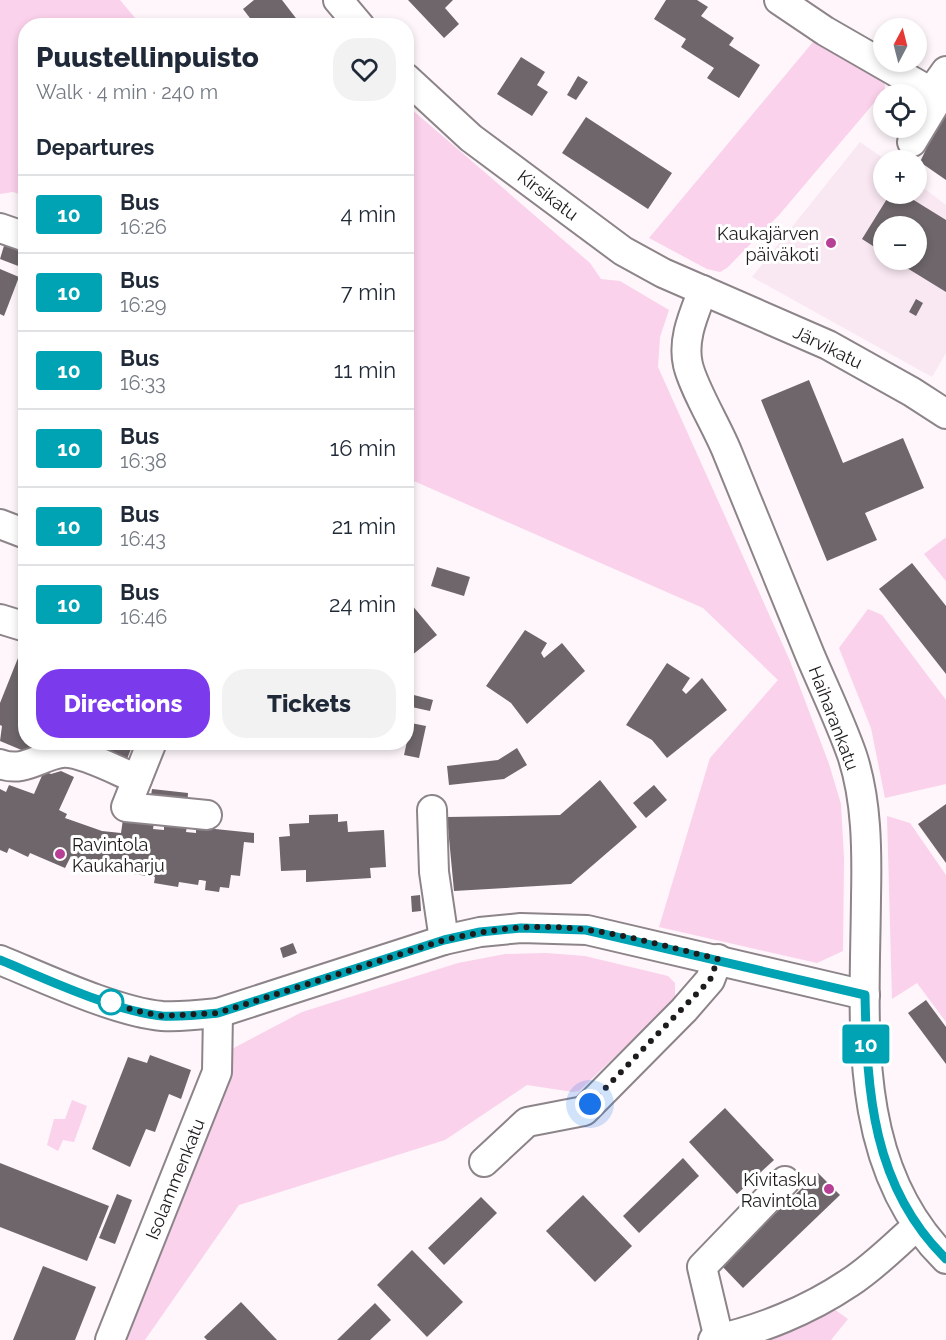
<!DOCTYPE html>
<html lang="en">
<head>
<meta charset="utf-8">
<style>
  body { margin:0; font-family:Raleway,sans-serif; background:#f2f2f3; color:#1f2937; height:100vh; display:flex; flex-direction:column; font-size:22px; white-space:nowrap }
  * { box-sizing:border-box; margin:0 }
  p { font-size:20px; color:#747a83 }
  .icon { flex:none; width:33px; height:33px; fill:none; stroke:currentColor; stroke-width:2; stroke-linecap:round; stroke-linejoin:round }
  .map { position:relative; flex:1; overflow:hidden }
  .drawer { position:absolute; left:18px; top:18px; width:396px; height:732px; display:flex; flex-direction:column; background:#fff; border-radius:24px; box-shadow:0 3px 9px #0003 }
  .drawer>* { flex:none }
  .badge { padding:0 12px; border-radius:4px; font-size:21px; line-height:39px }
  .needle { width:39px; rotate:7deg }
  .fabs { position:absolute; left:873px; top:18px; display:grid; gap:12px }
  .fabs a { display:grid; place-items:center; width:54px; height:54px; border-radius:50%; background:#fff; box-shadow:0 3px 9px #0003; font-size:30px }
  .you { position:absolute; width:30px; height:30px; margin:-15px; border:4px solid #fff; border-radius:50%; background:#1a73e8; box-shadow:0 0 0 9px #1a73e833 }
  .map>.badge { position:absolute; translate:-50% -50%; box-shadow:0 0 0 3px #fff }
  h2 { padding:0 18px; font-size:22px; line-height:54px }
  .round { display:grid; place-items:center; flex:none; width:63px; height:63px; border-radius:24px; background:#f2f2f3 }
  .summary { display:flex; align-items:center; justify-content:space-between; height:102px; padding:0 18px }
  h1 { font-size:28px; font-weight:800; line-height:45px }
  .action { display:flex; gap:12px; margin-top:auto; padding:12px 18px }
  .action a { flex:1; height:69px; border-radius:24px; background:#7c3aed; color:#fff; font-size:24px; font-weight:800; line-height:69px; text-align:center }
  .action a+a { background:#f2f2f3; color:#1f2937 }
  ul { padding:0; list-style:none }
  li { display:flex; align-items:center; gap:18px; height:78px; padding:0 18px; border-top:2px solid #e0e1e3 }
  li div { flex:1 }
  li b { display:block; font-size:22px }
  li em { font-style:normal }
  li .badge { min-width:66px; font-weight:700; text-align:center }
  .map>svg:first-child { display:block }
</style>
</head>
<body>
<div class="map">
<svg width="946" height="1340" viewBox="0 0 946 1340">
  <rect width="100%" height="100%" fill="#fef6fb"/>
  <path fill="#f9e8f2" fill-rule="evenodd" d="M 860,142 L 886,160 L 884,160 L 884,194 L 916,194 L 917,183 L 946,205 L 946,353 L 932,377 L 752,277 ZM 884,226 L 916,226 L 916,260 L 884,260 Z"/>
  <g fill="#fad2eb">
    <polygon points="0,0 120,0 141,25 26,26 25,196 13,192 0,194"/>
    <polygon points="818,36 884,72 885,90 779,215 727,268 720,272 707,269 649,238"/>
    <polygon points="410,108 590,263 601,279 620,281 669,310 660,337 658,367 790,661 829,764 841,804 844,858 843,951 817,963 659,927 710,758 778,680 703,608 407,478 406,110"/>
    <polygon points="945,538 946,539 946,581 924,554"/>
    <polygon points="868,609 882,615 946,700 946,784 885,798 871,728 839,648"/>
    <polygon points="887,816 910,823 946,875 946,1022 917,983 892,999"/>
    <polygon points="546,953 585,956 668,976 675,983 675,999 579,1091 573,1092 527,1085 445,1140 239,1205 145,1340 124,1340 229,1084 230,1050 302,1012 458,963 505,954"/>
    <polygon points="72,1100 87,1106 74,1142 63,1140 58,1151 47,1145 54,1119 65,1119"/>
    <polygon points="834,1309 848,1319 831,1340 758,1340 787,1331"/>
  </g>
  <g fill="#6e666b">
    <polygon points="254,0 282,0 302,26 256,26 243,9"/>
    <polygon points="408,0 453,0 445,8 459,24 444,38"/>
    <polygon points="666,0 697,0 708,7 701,16 734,38 729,45 760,65 739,98 707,78 714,68 681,47 686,39 654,19"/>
    <polygon points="521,57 545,72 537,85 548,92 532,116 497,94"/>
    <polygon points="578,76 588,82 576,100 567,95"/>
    <polygon points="946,107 946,180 920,162"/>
    <polygon points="586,117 672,173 648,209 562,153"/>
    <polygon points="890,194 904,194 946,220 946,292 894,260 916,260 916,226 884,226 884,253 862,239"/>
    <polygon points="6,239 26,248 26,269 0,259"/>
    <polygon points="0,269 19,277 4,316 0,314"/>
    <polygon points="916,299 923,303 916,316 909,312"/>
    <polygon points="809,380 843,463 903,438 924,488 865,513 877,540 827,561 761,400"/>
    <polygon points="912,563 946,606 946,674 879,589"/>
    <polygon points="437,567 470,577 464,596 431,586"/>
    <polygon points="406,598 437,635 406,660"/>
    <polygon points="525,630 547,643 541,653 544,658 562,643 585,671 527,724 511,703 486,686"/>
    <polygon points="18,658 26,661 26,742 36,742 31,754 0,741 2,726 0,725 0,703"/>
    <polygon points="667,663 690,678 682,690 686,694 702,678 727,710 667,758 652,740 626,725"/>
    <polygon points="410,694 433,700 430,711 407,706"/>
    <polygon points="411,723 426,726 419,758 404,755"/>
    <polygon points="107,742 134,742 124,766 102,756"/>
    <polygon points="517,748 527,765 504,779 449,785 447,766 498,760"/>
    <polygon points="44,771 51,774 61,771 74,777 59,810 67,814 65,818 102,831 121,833 123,819 154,823 153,829 164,830 164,824 187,826 186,832 196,833 196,827 254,833 254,843 244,842 240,876 231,875 229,888 220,887 219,892 205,890 206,881 201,880 199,880 198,885 179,882 178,887 154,883 155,877 104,870 104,862 92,859 87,866 80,866 71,856 65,868 30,853 28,857 9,848 7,853 0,850 0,789 6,792 9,785 34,794"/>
    <polygon points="600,780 637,827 571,884 454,891 447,817 560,815"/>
    <polygon points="654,785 667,800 646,818 633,803"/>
    <polygon points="152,789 188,793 187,807 150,803"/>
    <polygon points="946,804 946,863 918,824"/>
    <polygon points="338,814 338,822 347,821 348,832 384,830 386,867 370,868 371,878 306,882 306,870 281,871 279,837 290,836 289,824 309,823 309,815"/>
    <polygon points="420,895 421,911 412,912 411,896"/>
    <polygon points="293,943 297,953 283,958 280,948"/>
    <polygon points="926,1000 946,1027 946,1064 908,1013"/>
    <polygon points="150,1055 191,1070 181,1099 169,1094 155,1132 146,1129 130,1167 92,1149 128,1057 147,1063"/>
    <polygon points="725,1108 774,1160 737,1194 689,1142"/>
    <polygon points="683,1158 699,1176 639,1233 623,1216"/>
    <polygon points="0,1163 109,1206 87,1261 0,1227"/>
    <polygon points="818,1173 840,1195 743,1288 721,1265"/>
    <polygon points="117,1194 132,1200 115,1244 99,1238"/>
    <polygon points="583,1195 632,1246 595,1282 546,1231"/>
    <polygon points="481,1197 497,1213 444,1265 428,1248"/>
    <polygon points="412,1250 463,1302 427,1337 377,1285"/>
    <polygon points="43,1266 96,1287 75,1340 13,1340"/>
    <polygon points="241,1302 277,1340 207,1340 204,1337"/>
    <polygon points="375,1303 391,1320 370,1340 337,1340"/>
  </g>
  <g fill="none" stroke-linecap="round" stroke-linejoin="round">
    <g stroke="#8c8489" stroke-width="32">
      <g id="minor">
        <polyline points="338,0 360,26"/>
        <polyline points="779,0 825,31 931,92 935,104 912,142"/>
        <polyline points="406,78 471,138 623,251 663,273 828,345 912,392 946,414"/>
        <polyline points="931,92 946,71"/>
        <polyline points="0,228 26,237"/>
        <path d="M 703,290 C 694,314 682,339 688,365 C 694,390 718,428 728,454 C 755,521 782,588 810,655 C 824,688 840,721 852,755 C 867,800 867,851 866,898 C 865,1021 850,1165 946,1259"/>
        <polyline points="0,524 26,534"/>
        <polyline points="0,619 26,627"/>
        <polyline points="152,742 126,807 207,815"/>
        <path d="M 0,764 C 24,773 40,756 62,753 C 81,751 119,772 137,779"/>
        <polyline points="432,810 434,872 444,940"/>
        <path d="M 0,960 C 44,978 116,1012 162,1016 C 181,1017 199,1015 218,1013 L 444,940 L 480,932 L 521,928 L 587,930 L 865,995"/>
        <polyline points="484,1162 527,1122 584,1111 684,1010 710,980 718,959"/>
        <polyline points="719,1339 702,1267 785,1181"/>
        <polyline points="110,1340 217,1072 218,1013"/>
        <path d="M 713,1340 C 760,1330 809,1310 849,1283 C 874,1267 895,1245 917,1226"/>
      </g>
    </g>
    <use href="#minor" stroke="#fff" stroke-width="28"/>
  </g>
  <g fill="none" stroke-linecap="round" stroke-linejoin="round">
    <g stroke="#fff" stroke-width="14">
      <path id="line" d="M 0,960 C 44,978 116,1012 162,1016 C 181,1017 199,1015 218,1013 L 444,940 L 480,932 L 521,928 L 586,930 L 865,995 C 867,1092 872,1186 946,1259"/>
    </g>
    <use href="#line" stroke="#00a3b4" stroke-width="9"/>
    <path stroke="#1e1b1d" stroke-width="6" stroke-dasharray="0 10.8" d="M 111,1002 L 105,1000 L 133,1010 L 162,1016 L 218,1013 L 444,940 C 479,932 514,926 550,927 C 606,928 663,946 718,959 L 710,980 L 590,1104"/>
  </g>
  <g fill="#b74096" stroke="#fff" stroke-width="2">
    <circle cx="831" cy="243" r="6"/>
    <circle cx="60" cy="854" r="6"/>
    <circle cx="829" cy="1189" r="6"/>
  </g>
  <circle fill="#fff" stroke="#00a3b4" stroke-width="3" cx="111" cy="1002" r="12"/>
  <g text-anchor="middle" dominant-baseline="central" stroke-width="6" stroke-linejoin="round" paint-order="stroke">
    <g font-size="18" fill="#1e1b1d" stroke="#fff">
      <text transform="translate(548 195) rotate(37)">Kirsikatu</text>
      <text transform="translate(828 347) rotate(26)">Järvikatu</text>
      <text transform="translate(834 718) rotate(69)">Haiharankatu</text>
      <text transform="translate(175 1179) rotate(-68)">Isolammenkatu</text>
    </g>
    <g font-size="18" fill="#1e1b1d" stroke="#fff" text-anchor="end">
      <text x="819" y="233">Kaukajärven<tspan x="819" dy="21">päiväkoti</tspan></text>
      <text x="72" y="844" text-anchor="start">Ravintola<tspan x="72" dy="21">Kaukaharju</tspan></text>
      <text x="817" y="1179">Kivitasku<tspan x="817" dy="21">Ravintola</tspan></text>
    </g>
  </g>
</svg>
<div class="fabs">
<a><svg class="needle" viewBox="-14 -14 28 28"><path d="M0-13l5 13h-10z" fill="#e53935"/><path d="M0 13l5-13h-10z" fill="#747a83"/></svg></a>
<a><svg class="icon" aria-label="locate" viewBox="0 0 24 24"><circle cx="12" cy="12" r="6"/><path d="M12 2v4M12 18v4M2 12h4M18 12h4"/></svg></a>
<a>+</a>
<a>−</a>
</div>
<div class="you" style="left:590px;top:1104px"></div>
<b class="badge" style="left:866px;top:1044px;background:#00a3b4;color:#fff">10</b>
<section class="drawer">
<div class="summary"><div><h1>Puustellinpuisto</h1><p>Walk · 4 min · 240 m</p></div><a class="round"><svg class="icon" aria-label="heart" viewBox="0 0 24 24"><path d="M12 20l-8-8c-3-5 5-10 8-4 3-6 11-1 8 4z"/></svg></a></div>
<h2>Departures</h2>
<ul>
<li><span class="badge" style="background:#00a3b4;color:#fff">10</span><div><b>Bus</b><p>16:26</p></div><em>4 min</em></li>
<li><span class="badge" style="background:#00a3b4;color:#fff">10</span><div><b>Bus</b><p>16:29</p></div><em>7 min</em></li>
<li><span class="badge" style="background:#00a3b4;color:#fff">10</span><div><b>Bus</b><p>16:33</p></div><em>11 min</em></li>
<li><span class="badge" style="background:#00a3b4;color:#fff">10</span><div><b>Bus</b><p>16:38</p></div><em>16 min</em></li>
<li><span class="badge" style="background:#00a3b4;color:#fff">10</span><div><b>Bus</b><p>16:43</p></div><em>21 min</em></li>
<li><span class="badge" style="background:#00a3b4;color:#fff">10</span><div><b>Bus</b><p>16:46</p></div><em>24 min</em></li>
</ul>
<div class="action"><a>Directions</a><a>Tickets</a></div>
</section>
</div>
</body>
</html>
